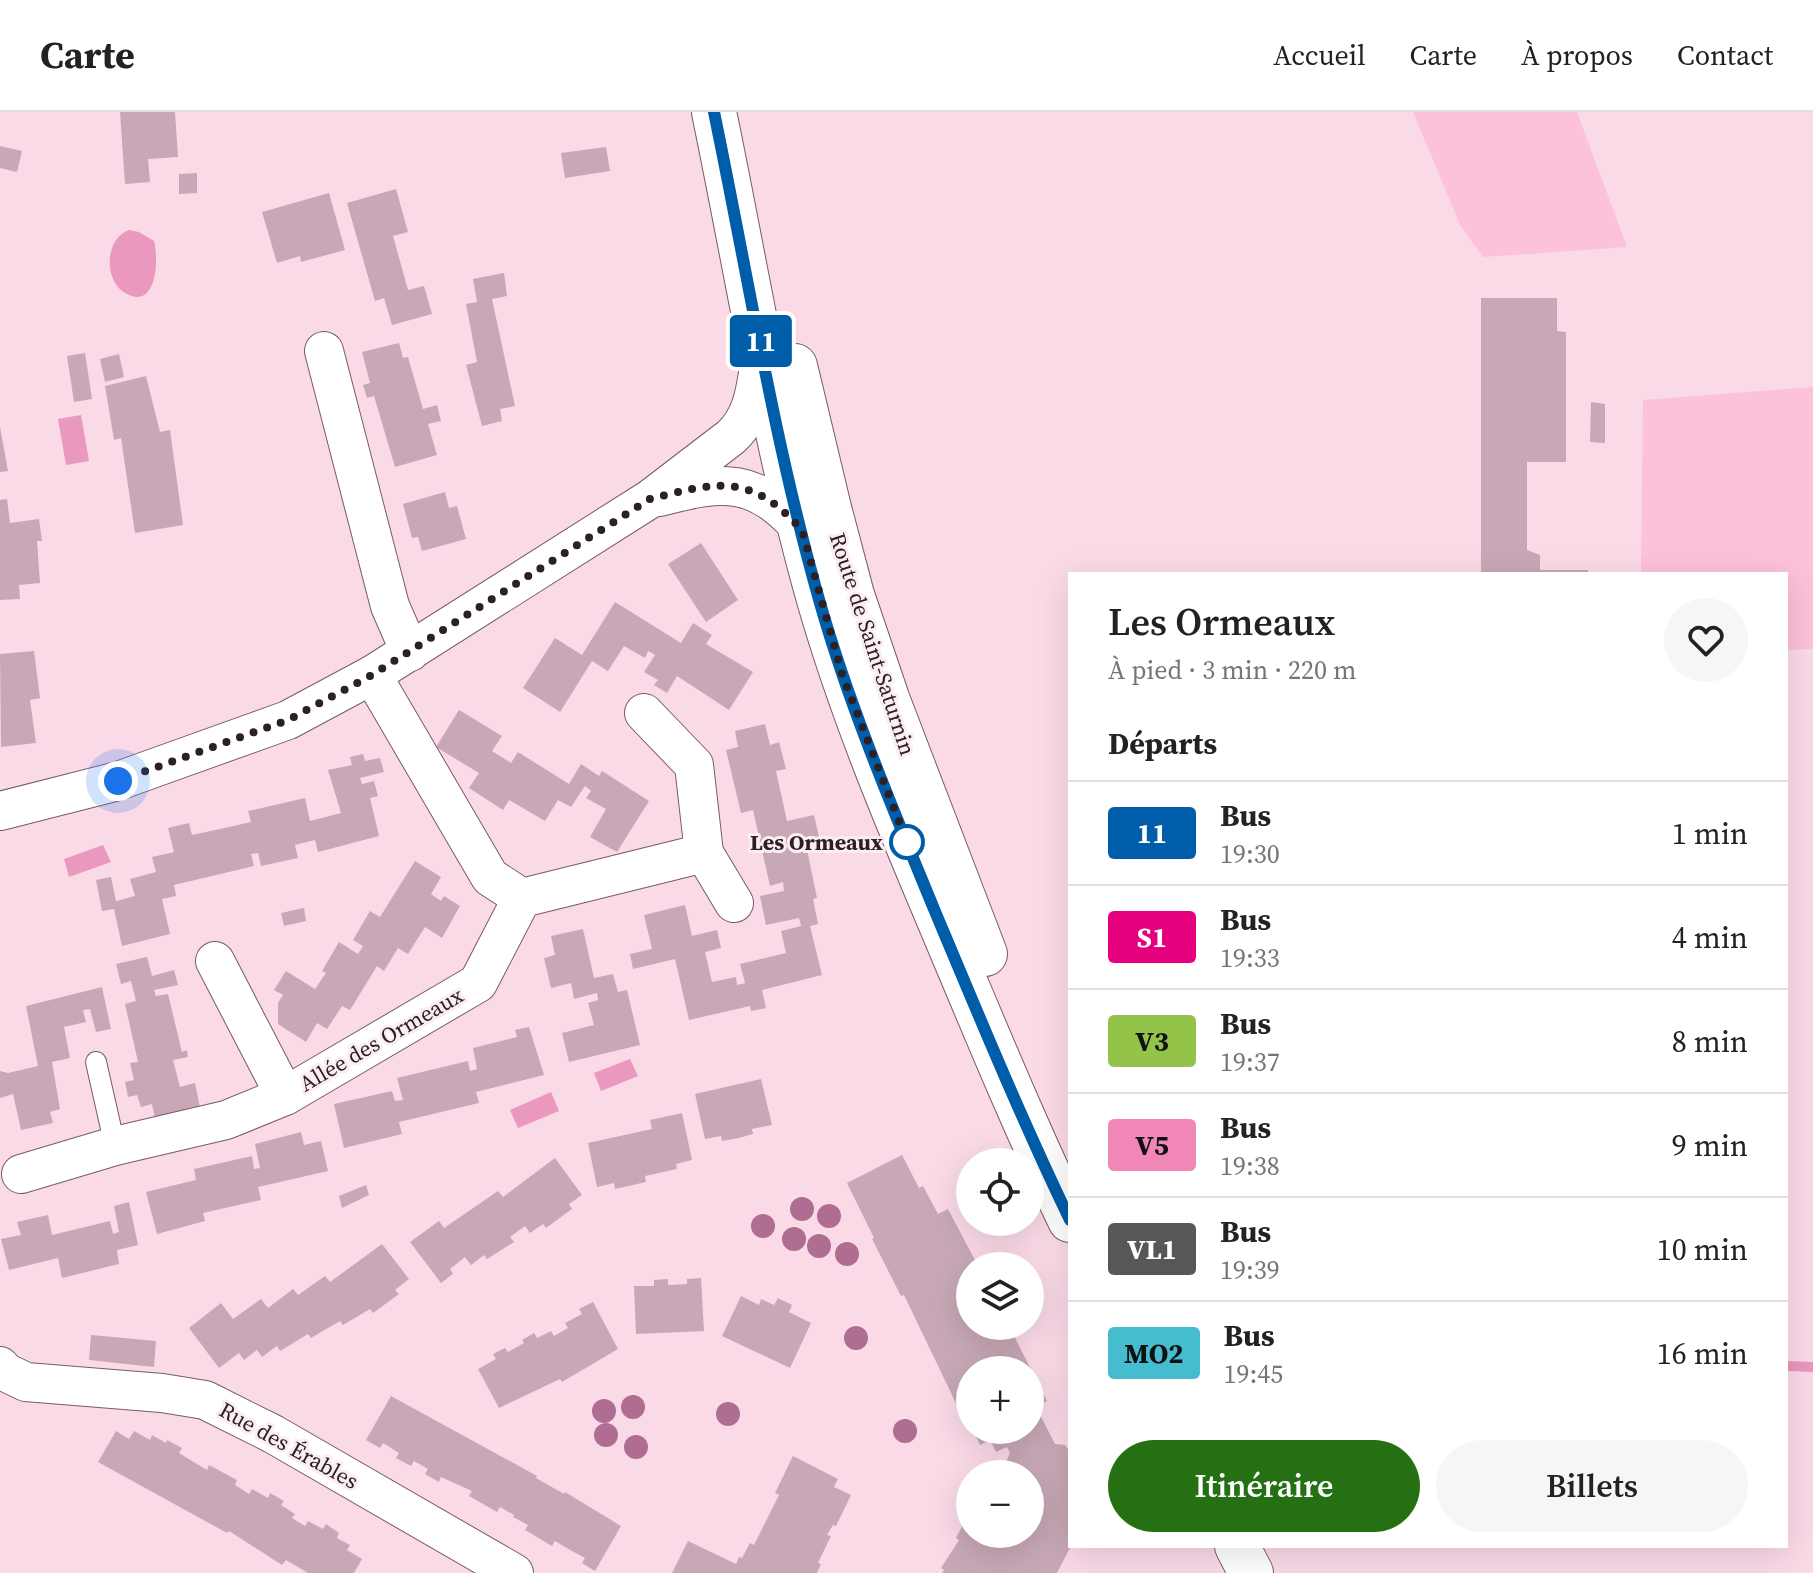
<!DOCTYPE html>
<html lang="fr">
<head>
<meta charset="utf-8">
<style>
  body { margin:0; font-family:"Source Serif 4",serif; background:#f6f6f6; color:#222; height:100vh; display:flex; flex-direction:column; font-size:30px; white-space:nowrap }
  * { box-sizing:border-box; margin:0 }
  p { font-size:26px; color:#767676 }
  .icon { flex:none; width:44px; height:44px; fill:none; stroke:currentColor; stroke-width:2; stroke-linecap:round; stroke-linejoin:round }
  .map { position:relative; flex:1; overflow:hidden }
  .details { position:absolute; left:1068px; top:460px; width:720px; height:976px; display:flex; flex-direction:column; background:#fff; border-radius:0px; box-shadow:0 8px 32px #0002 }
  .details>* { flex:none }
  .badge { padding:0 16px; border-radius:6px; font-size:28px; line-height:52px }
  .fabs { position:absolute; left:956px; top:1036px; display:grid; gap:16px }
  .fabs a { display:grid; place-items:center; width:88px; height:88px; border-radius:50%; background:#fff; box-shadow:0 8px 32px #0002; font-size:40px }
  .you { position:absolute; width:40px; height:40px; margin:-20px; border:6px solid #fff; border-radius:50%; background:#1a73e8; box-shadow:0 0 0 12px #1a73e833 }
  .map>.badge { position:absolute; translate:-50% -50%; box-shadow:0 0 0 4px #fff }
  h2 { padding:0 40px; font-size:30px; line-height:72px }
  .round { display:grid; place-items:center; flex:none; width:84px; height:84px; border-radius:42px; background:#f6f6f6 }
  .overview { display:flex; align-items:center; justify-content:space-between; height:136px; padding:0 40px }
  h1 { font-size:38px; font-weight:600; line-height:60px }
  .cta { display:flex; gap:16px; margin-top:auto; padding:16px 40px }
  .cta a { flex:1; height:92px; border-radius:48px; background:#257013; color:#fff; font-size:32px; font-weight:600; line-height:92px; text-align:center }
  .cta a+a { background:#f6f6f6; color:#222 }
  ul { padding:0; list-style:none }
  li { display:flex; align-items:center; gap:24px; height:104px; padding:0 40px; border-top:2px solid #e0e0e0 }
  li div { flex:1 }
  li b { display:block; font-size:30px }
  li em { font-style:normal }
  li .badge { min-width:88px; font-weight:700; text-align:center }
  header { display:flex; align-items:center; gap:48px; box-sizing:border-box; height:112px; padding:0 40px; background:#fff; border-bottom:2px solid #e0e0e0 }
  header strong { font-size:38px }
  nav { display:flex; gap:44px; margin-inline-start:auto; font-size:28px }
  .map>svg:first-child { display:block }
</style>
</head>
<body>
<header>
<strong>Carte</strong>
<nav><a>Accueil</a><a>Carte</a><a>À propos</a><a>Contact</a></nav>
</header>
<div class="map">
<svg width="1813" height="1461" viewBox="0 0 1813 1461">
  <rect width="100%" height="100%" fill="#fbdae8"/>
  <g fill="#fcc1db">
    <polygon points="1413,0 1577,0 1627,135 1483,145 1461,115"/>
    <polygon points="1813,275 1813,537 1786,538 1786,462 1641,462 1643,288"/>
  </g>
  <g fill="#ea98be">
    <path d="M 129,118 L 139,120 L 154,129 C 159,147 157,200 125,181 C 103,168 105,126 129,118 Z"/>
    <polygon points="81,303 89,349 66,353 58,307"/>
    <polygon points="103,733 111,750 69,765 64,747"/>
    <polygon points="630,947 638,964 601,979 594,961"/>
    <polygon points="551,980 559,999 518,1016 510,998"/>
  </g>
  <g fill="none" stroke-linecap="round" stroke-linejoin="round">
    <polyline stroke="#ea98be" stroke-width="10" points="1786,1254 1813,1255"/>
  </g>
  <g fill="#c8a8b6">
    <polygon points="120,0 175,0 178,45 148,47 150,70 125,72"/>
    <polygon points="0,34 22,39 17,60 0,56"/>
    <polygon points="606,35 610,59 565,66 561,41"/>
    <polygon points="197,61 197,81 179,82 179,62"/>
    <polygon points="396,77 408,120 393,124 408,178 424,174 432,202 392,213 384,186 375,189 347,91"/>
    <polygon points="329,81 345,138 301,150 300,144 277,151 262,100"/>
    <polygon points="504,161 507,184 492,187 515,294 500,297 502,309 482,314 466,253 477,250 466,192 477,190 473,167"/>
    <polygon points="1481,186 1557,186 1557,219 1566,220 1566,350 1527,350 1527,438 1540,443 1540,458 1588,458 1588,462 1481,462"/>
    <polygon points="399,231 403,246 408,245 423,297 437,293 441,309 428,312 437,343 395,355 374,284 367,286 363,273 370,271 362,240"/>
    <polygon points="85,241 92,287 74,290 67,244"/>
    <polygon points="119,242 124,265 105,270 100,247"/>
    <polygon points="146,264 160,320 170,318 183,413 135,421 121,326 114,328 105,274"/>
    <polygon points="1591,290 1605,292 1605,331 1590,330"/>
    <polygon points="0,315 8,359 0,360"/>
    <polygon points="445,380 449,396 457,394 466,427 422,439 418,425 412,426 403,392"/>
    <polygon points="7,387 10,411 39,407 42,429 37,429 40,471 19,473 20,487 0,488 0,388"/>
    <polygon points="701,431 738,488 706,510 668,452"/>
    <polygon points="615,490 681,531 693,511 712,523 706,532 753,560 729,598 677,564 667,581 654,573 658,568 644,560 655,543 648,539 645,546 624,534 608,559 592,549 560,600 523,576 555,526 582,543"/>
    <polygon points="34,539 40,586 30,588 36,631 1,635 0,542"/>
    <polygon points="459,598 502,624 492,639 511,651 518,640 569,672 581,652 599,664 602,659 649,689 617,740 590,725 606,697 586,686 591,679 585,674 571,695 558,688 545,709 509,688 503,698 469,676 479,661 436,635"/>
    <polygon points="765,612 770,633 779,630 786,657 776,659 787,709 814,703 820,729 806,733 817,786 813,787 818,812 810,814 822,863 762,878 766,896 751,899 750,894 689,908 675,847 633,857 630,842 652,837 644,803 685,793 692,824 717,818 721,836 705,840 712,870 736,865 737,873 745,871 740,852 786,841 781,819 801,814 799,806 766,813 760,784 784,779 783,770 770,774 753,698 741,701 726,638 738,635 735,619"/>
    <polygon points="363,642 365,649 380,646 384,660 360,666 362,672 374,669 378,684 370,686 379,724 318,740 315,728 295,733 298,746 261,754 258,741 251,742 254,754 174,773 176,784 162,787 170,822 122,834 114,797 102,799 96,768 111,765 116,789 135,784 130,767 156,760 152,745 174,740 168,716 189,711 192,723 229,715 251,710 248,699 305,686 310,709 341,701 328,658 352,653 350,645"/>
    <polygon points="415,749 441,765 431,782 441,789 444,784 460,794 442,826 425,815 408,842 398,836 384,859 377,854 350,898 342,894 327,917 317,911 306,930 278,912 278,891 283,883 274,878 286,859 315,877 326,861 322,859 339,830 358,842 363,834 353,828 370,799 380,805"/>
    <polygon points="304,796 306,809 284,814 281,801"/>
    <polygon points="583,817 594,866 613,862 618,880 627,878 640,933 569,950 562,921 594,913 588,891 598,888 597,881 574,887 571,871 551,876 544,846 555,843 551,824"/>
    <polygon points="147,845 152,864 174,858 178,873 154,878 156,884 168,882 182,940 187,938 188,945 173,948 180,975 195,971 200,996 155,1007 152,992 141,995 137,983 128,985 125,970 134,968 130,951 138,950 125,892 136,889 131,869 121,872 116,852"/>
    <polygon points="102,875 111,917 96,920 90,897 83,898 86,910 64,915 70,946 52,950 60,997 50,1000 53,1011 21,1018 13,982 0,986 0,959 8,961 38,954 26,894"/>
    <polygon points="529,915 544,963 476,980 479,991 399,1010 402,1022 344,1036 334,992 392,979 395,989 403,988 397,966 468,949 470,959 477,957 473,936 517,925 515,918"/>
    <polygon points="761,967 772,1013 752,1017 753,1022 739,1026 722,1029 721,1024 705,1027 695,982"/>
    <polygon points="682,1001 692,1048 676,1052 677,1057 645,1064 646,1070 615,1077 614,1071 597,1075 588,1031 652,1017 650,1008"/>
    <polygon points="301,1020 304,1033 321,1029 328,1059 258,1075 261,1088 203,1101 205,1109 157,1122 146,1080 196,1068 194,1057 252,1044 254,1057 260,1056 255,1032"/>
    <polygon points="902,1043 919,1076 923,1074 938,1102 948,1097 977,1152 966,1158 970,1165 970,1214 995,1214 998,1219 1009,1214 1047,1289 1036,1295 1055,1332 1065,1333 1070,1340 1071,1434 1057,1461 942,1461 944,1458 941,1456 959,1428 956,1426 970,1399 970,1422 1030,1422 1030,1362 992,1362 997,1351 1004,1354 1010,1341 1007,1335 996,1340 990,1328 980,1333 973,1318 1030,1318 1030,1258 970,1258 970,1308 965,1310 904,1183 901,1184 872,1127 874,1126 847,1071"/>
    <polygon points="555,1046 582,1083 569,1092 572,1097 546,1116 543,1112 530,1121 525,1114 510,1125 514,1130 487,1147 484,1143 471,1153 465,1145 450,1157 453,1162 441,1171 410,1130 439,1109 444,1116 498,1079 503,1085"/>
    <polygon points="366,1073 369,1083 342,1096 339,1084"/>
    <polygon points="129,1090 138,1133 117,1138 119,1152 62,1166 58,1146 9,1158 1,1127 21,1123 17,1110 48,1103 52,1123 110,1109 113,1122 119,1120 114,1094"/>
    <polygon points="382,1132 409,1167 395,1178 399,1182 373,1201 370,1197 343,1213 340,1209 311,1226 308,1222 280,1239 277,1234 262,1245 257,1238 244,1248 239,1241 219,1256 189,1216 221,1191 233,1207 261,1187 268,1196 293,1177 298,1183 325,1164 330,1170"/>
    <polygon points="701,1166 704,1219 636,1222 634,1174 654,1174 654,1168 668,1167 668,1173 687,1172 687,1167"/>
    <polygon points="741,1184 759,1193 761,1187 774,1193 778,1186 792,1193 789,1200 811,1211 790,1256 722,1224"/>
    <polygon points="593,1190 618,1237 562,1270 560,1267 499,1296 478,1257 496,1247 493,1242 505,1236 508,1240 524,1231 522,1228 534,1221 537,1226 551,1219 554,1224 568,1216 565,1211 582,1202 579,1197"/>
    <polygon points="91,1223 156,1229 154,1255 89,1248"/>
    <polygon points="391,1284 537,1364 536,1366 564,1382 565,1380 621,1414 595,1459 582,1451 585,1446 570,1438 555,1429 552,1434 525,1418 528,1413 513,1405 514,1403 500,1395 497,1400 469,1384 472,1379 441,1365 439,1370 425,1362 428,1357 414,1349 411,1354 396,1346 399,1341 383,1331 380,1336 366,1328"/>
    <polygon points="116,1319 129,1327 134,1319 150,1328 152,1323 166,1331 167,1328 182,1336 179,1341 192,1349 207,1358 209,1353 237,1368 235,1373 249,1382 252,1377 268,1386 270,1381 284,1389 281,1393 295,1402 292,1406 305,1414 308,1409 323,1417 326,1412 339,1421 337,1426 350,1433 347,1438 362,1447 354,1461 308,1461 286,1448 282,1453 229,1419 227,1421 98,1350"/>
    <polygon points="793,1344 838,1367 834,1375 851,1383 836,1414 833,1413 827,1423 831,1424 818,1451 821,1452 817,1461 672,1461 688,1429 736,1452 739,1445 742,1446 750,1431 754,1433 779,1383 775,1381"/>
  </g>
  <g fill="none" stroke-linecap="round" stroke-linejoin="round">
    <g stroke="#775b67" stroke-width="22">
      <polyline id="lane" points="96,950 115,1034"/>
    </g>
    <g stroke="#775b67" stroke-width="40">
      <g id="street">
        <polyline points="324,239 390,494 410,540"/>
        <path d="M 660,385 C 724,368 755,365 802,418"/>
        <polyline points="372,563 490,765 522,786"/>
        <polyline points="644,601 694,653 704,741 734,791"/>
        <path d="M 0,699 L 118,669 L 288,608 L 372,563 L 650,387 L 731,325 C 753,305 756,276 760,248"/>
        <polyline points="215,849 285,984"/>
        <polyline points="21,1062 115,1034 226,1008 285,984 478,871 522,786 704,741"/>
        <polyline points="0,1254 5,1260 26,1270 162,1281 205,1288 273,1322 514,1461"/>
      </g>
    </g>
    <g stroke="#775b67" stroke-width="46">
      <g id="secondary">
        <path d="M 714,0 C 748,164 774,330 820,491 C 851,598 894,701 937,803 C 980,905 1022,1008 1070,1108"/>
        <polyline points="795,254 829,396 852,483 888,589 985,842"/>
        <polyline points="1237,1434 1251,1461"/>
      </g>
    </g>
    <use href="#lane" stroke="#fff" stroke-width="20"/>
    <use href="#street" stroke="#fff" stroke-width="38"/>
    <use href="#secondary" stroke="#fff" stroke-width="44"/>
  </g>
  <g fill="#b06d92">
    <circle cx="802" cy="1097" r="12"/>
    <circle cx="829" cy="1104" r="12"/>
    <circle cx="763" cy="1114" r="12"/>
    <circle cx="794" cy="1127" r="12"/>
    <circle cx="819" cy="1134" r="12"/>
    <circle cx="847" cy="1142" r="12"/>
    <circle cx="856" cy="1226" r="12"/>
    <circle cx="633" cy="1295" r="12"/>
    <circle cx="604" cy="1299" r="12"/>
    <circle cx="728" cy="1302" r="12"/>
    <circle cx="905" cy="1319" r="12"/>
    <circle cx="606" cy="1323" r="12"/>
    <circle cx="636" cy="1335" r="12"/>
  </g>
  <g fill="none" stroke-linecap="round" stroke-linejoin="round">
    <g stroke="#fff" stroke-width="18">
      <path id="line" d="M 714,0 C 748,164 774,330 820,491 C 850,596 893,697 934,797 C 978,902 1021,1006 1070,1108"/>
    </g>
    <use href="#line" stroke="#005daa" stroke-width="12"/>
    <path stroke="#2c2025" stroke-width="8" stroke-dasharray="0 14.4" d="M 118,669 L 288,608 L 372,563 L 650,387 C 718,370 750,360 802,418 L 842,562 L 907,730"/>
  </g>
  <circle fill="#fff" stroke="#005daa" stroke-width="4" cx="907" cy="730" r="16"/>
  <g text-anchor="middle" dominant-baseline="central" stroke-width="6" stroke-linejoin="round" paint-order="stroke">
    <g font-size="22" fill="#2c2025" stroke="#fbeef3">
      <text transform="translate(873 532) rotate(72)">Route de Saint-Saturnin</text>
      <text transform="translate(381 927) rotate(-30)">Allée des Ormeaux</text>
      <text transform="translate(289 1333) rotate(29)">Rue des Érables</text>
    </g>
    <g font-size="22" font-weight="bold" fill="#2c2025" stroke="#fbeef3" text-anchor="end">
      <text x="883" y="730">Les Ormeaux</text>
    </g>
  </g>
</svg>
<div class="fabs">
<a><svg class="icon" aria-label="locate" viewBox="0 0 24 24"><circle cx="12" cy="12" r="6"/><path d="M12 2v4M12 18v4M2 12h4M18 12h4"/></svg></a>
<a><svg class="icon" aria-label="layers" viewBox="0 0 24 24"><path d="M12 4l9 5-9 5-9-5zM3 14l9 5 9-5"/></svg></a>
<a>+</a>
<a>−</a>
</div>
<div class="you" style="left:118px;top:669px"></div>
<b class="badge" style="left:761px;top:229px;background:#005daa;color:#fff">11</b>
<section class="details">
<div class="overview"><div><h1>Les Ormeaux</h1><p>À pied · 3 min · 220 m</p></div><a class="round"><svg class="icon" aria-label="heart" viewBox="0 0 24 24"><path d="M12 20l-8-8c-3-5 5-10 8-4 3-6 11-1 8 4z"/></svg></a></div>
<h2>Départs</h2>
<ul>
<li><span class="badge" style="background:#005daa;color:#fff">11</span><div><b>Bus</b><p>19:30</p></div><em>1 min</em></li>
<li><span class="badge" style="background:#e5007d;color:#fff">S1</span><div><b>Bus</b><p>19:33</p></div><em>4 min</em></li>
<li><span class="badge" style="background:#94c34a;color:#111">V3</span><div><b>Bus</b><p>19:37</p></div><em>8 min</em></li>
<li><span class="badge" style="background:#f087b6;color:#111">V5</span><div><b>Bus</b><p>19:38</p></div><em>9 min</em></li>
<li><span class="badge" style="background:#575756;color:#fff">VL1</span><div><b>Bus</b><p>19:39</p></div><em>10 min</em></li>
<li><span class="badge" style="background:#45bdcf;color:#111">MO2</span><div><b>Bus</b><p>19:45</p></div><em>16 min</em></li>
</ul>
<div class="cta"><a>Itinéraire</a><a>Billets</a></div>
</section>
</div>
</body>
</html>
